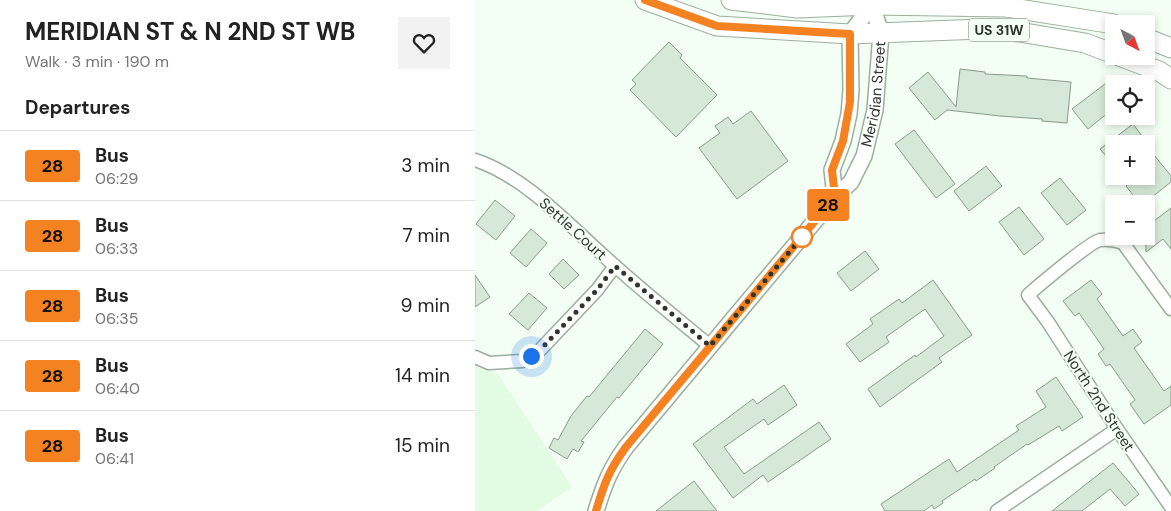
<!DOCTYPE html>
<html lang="en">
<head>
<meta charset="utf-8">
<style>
  body { margin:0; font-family:"DM Sans",sans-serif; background:#f2f2f2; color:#222; height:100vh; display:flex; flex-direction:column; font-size:19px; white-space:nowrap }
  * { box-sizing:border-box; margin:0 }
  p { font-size:16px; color:#767676 }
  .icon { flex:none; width:28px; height:28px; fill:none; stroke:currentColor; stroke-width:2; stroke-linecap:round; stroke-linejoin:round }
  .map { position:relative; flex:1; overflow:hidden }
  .sheet { display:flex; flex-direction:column; background:#fff; width:475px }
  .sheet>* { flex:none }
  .badge { padding:0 10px; border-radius:4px; font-size:18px; line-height:32px }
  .needle { width:32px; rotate:139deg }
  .tools { position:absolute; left:630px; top:15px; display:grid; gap:10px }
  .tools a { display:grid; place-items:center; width:50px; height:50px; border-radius:0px; background:#fff; box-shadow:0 2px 8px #0003; font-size:25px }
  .you { position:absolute; width:25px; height:25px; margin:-12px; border:4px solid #fff; border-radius:50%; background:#1a73e8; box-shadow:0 0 0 8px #1a73e833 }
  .map>.badge { position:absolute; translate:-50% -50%; box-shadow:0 0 0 2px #fff }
  h2 { padding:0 25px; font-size:19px; line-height:45px }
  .round { display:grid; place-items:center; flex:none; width:52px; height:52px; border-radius:0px; background:#f2f2f2 }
  .head { display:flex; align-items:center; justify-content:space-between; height:85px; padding:0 25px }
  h1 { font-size:24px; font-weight:700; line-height:38px }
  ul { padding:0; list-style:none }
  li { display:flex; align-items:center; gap:15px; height:70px; padding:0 25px; border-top:1px solid #e0e0e0 }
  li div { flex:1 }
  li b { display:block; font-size:19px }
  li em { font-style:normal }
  li .badge { min-width:55px; font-weight:700; text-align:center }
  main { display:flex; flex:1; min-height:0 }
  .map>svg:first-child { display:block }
</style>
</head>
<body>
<main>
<section class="sheet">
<div class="head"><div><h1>MERIDIAN ST &amp; N 2ND ST WB</h1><p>Walk · 3 min · 190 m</p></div><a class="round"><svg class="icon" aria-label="heart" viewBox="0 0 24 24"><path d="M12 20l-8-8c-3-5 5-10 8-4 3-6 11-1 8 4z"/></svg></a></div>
<h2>Departures</h2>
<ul>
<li><span class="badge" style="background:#f58220;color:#111">28</span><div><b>Bus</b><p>06:29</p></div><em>3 min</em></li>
<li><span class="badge" style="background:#f58220;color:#111">28</span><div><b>Bus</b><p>06:33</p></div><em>7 min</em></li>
<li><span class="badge" style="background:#f58220;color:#111">28</span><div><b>Bus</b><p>06:35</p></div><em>9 min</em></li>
<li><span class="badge" style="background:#f58220;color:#111">28</span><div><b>Bus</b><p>06:40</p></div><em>14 min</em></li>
<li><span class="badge" style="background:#f58220;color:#111">28</span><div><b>Bus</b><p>06:41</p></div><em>15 min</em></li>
</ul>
</section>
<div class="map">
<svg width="696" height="511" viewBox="0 0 696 511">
  <rect width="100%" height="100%" fill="#f3fff4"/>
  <polygon fill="#e2fce4" points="0,366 23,374 97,487 62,511 0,511"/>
  <g fill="#d6e9d8" stroke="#889a8a">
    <polygon points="194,42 207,55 205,58 242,95 201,137 155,90 161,84 157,80"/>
    <polygon points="485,69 510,72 510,74 552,76 552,78 596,82 592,123 567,121 567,119 525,116 472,110 460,120 434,88 453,72 481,107"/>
    <polygon points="630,84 639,96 639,108 613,129 597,109"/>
    <polygon points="276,111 313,161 262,199 224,148 245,133 240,126 253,117 258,124"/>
    <polygon points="658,124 673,144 639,144 639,166 625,149"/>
    <polygon points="439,130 480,184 461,198 420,144"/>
    <polygon points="671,145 696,176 696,182 668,204 665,204 651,186 663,176 671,176"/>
    <polygon points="511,166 527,186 494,211 479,191"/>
    <polygon points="585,178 611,210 592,225 566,193"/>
    <polygon points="20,200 40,216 21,240 1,224"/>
    <polygon points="544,207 569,239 549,255 524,222"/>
    <polygon points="696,208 696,249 688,239 671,252 671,246 664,236 671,236 671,227"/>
    <polygon points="56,229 72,243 51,267 35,253"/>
    <polygon points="390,251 404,269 376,291 362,273"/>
    <polygon points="88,259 104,275 89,289 74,274"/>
    <polygon points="0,275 15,297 0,307"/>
    <polygon points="458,280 497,335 464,358 467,362 405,407 393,389 440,355 441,357 469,336 450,309 411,337 414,342 385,362 371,344 398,324 395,319 424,299 427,303"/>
    <polygon points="616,280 627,294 622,299 648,336 658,329 667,342 659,348 689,391 696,386 696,405 669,424 655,404 660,400 635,364 631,366 623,354 629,349 604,313 600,316 588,301"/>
    <polygon points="54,293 72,308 53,330 34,314"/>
    <polygon points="170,329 188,344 144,398 142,397 106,441 109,442 103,452 98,449 92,459 74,448 79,438 83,440 96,416 112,396 114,397"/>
    <polygon points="581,377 608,417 587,431 584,426 553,445 552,444 519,467 520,468 501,481 500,479 467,501 468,503 459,509 457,505 449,511 410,511 406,504 474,459 482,472 544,430 541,426 571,407 561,391"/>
    <polygon points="309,385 322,405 293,425 289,419 249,447 269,474 344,422 356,439 293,482 288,475 258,498 218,444 278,399 282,404"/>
    <polygon points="638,463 664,494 650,506 635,489 607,511 577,511"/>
    <polygon points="219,481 242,511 181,511"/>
  </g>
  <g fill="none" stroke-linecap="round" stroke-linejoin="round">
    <g stroke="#9cae9e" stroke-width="15">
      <g id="minor">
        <path d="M 0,160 C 49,176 92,223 130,257 C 164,288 200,317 235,346"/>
        <path d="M 696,309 L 648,243 C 640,240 633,239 625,240 C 615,242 563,286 553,295 L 573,322 L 642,429 L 696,507"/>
        <polyline points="0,357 14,363 47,361 65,350 122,290 140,266"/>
        <polyline points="522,511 642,429"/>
      </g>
    </g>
    <g stroke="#9cae9e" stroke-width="18">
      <g id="tertiary">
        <polyline points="360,197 357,170 368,141 374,114 376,90 375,34 397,5"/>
        <path id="s1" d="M 121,511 C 129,485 135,469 151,447 L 360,197 L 376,182 L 389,156 L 400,110 L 406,33 L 397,5"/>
      </g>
    </g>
    <g stroke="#9cae9e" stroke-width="21">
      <g id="primary">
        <polyline points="170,0 242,26 375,34 507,29 544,32 610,43 639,54"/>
        <polyline points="256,0 322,8 397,5 531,7 639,24"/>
        <polyline points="671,38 696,48"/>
        <polyline points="644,56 684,71 696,79"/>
      </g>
    </g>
    <use href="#minor" stroke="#fff" stroke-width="12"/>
    <use href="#tertiary" stroke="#fff" stroke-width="15"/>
    <use href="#primary" stroke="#fff" stroke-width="19"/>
  </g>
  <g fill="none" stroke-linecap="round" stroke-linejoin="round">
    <g stroke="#fff" stroke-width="11">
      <path id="line" d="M 121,511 C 129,484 134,470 151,447 L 360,197 L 357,170 L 368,141 L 375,102 L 375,34 L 242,26 L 170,0"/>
    </g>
    <use href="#line" stroke="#f58220" stroke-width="8"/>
    <polyline stroke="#2d352e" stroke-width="5" stroke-dasharray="0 9" points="56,356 65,350 122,290 140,266 235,346 327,237"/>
  </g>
  <circle fill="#fff" stroke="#f58220" stroke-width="2.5" cx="327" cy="237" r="10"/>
  <g text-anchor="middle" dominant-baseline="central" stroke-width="4" stroke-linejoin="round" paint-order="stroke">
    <rect fill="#f3fff4" stroke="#687269" stroke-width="1" x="494" y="18.5" width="60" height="23" rx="4"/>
    <g font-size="14" font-weight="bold" fill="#2d352e">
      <text x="524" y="30">US 31W</text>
    </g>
    <g font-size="15" fill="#2d352e" stroke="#f3fff4">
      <text stroke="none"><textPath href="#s1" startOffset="511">Meridian Street</textPath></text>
      <text transform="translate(98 229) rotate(42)">Settle Court</text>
      <text transform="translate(624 401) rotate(57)">North 2nd Street</text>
    </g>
  </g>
</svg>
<div class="tools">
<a><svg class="needle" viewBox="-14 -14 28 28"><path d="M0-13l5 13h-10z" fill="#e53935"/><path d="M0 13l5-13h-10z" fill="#767676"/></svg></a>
<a><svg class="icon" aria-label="locate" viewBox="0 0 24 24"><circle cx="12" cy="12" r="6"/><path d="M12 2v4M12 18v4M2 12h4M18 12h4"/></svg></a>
<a>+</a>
<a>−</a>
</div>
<div class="you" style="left:56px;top:356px"></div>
<b class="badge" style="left:353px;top:205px;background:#f58220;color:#111">28</b>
</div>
</main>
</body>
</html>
